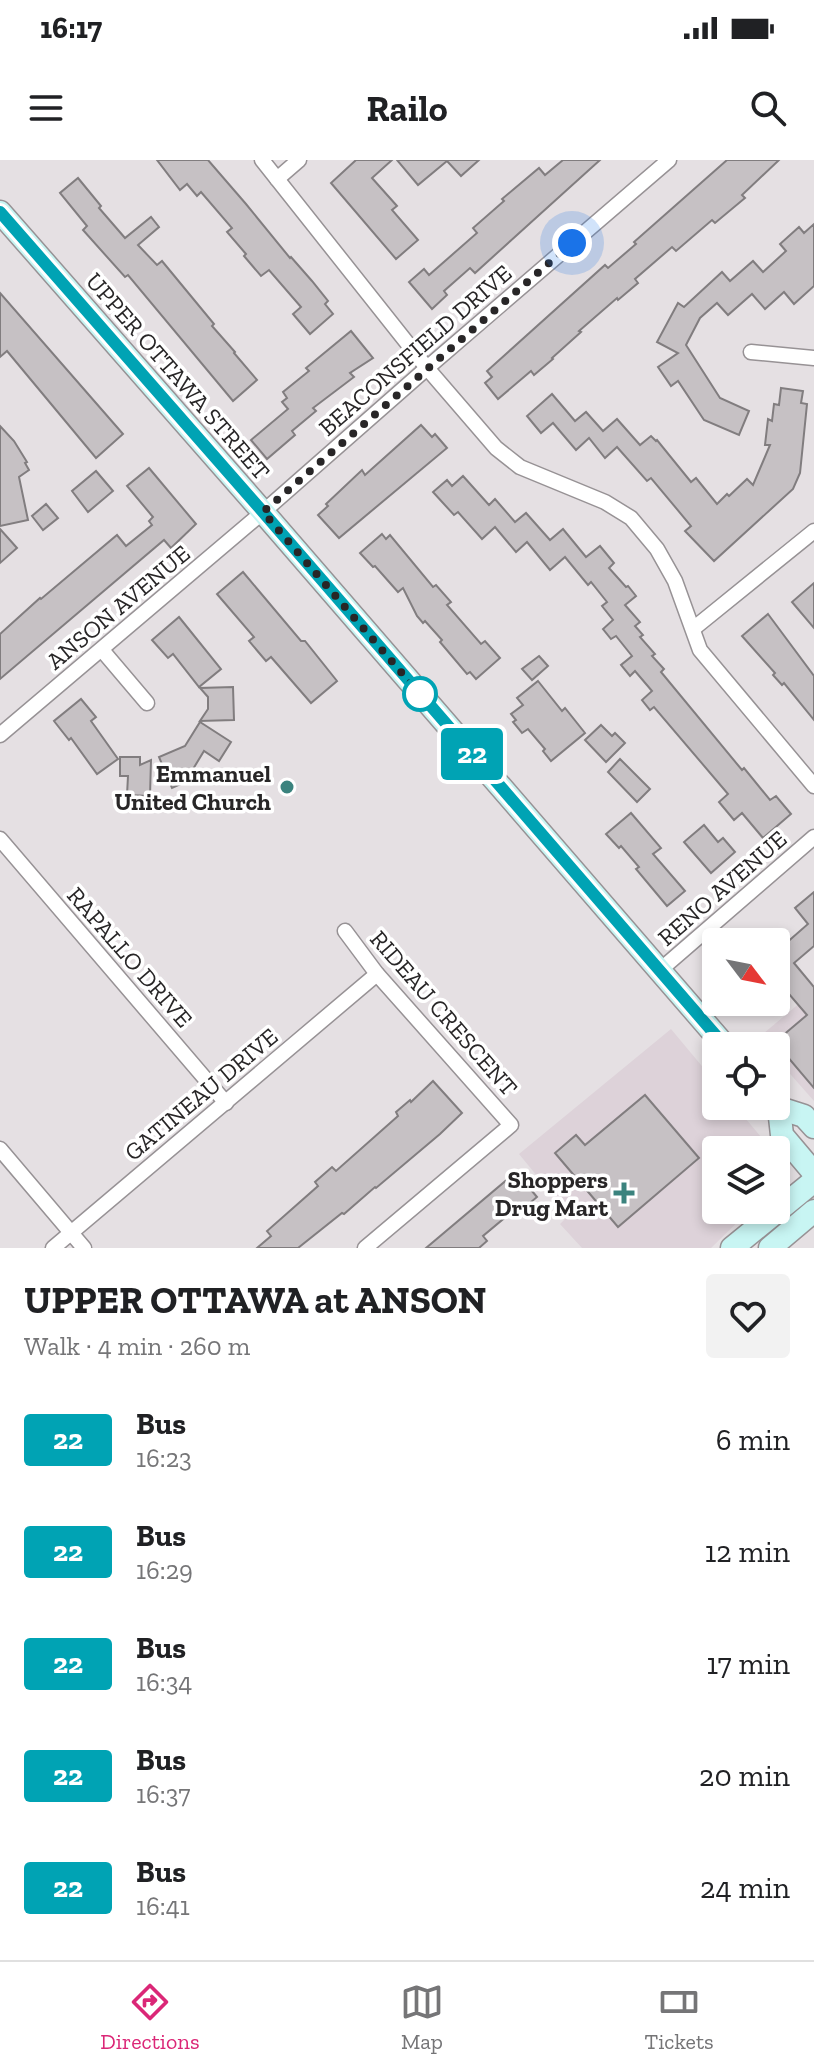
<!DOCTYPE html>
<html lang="en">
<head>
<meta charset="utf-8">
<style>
  body { margin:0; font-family:"Zilla Slab",serif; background:#f2f2f2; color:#202124; height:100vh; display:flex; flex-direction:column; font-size:30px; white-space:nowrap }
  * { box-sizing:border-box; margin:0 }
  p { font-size:26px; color:#757577 }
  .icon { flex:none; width:44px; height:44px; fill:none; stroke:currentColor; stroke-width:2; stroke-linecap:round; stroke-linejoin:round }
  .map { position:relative; height:1088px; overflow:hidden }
  .side { display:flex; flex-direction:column; background:#fff; flex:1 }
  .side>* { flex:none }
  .badge { padding:0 16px; border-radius:6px; font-size:28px; line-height:52px }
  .needle { width:52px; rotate:122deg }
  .fabs { position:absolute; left:702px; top:768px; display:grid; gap:16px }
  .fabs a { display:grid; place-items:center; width:88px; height:88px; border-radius:8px; background:#fff; box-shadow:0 4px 12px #0003; font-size:40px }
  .you { position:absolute; width:40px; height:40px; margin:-20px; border:6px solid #fff; border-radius:50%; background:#1a73e8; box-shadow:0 0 0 12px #1a73e833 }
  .map>.badge { position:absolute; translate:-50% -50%; box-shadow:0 0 0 4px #fff }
  .round { display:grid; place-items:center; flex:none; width:84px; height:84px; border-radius:8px; background:#f2f2f2 }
  .summary { display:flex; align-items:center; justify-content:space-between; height:136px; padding:0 24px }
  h1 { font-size:38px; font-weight:800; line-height:60px }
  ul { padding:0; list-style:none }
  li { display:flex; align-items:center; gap:24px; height:112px; padding:0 24px }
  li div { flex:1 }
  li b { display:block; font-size:30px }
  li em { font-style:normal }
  li .badge { min-width:88px; font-weight:700; text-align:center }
  .status { display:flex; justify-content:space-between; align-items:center; height:56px; padding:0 40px; background:#fff; direction:ltr }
  .status svg { height:22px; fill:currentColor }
  header { display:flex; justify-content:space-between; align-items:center; height:104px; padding:0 24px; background:#fff; font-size:36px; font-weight:800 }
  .tab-bar { display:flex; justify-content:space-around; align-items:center; height:112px; border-top:2px solid #e0e0e0; background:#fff; font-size:22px; color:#757577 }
  .tab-bar a { display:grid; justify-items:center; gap:4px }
  .tab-bar .on { color:#db2777 }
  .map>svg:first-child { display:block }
</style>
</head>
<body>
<div class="status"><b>16:17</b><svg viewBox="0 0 49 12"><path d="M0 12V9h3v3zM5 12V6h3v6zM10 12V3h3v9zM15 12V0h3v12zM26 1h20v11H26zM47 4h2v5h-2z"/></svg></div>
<header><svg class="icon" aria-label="menu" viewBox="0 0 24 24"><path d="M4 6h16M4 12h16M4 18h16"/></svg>Railo<svg class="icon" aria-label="search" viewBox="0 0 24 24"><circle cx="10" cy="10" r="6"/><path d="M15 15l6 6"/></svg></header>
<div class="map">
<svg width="814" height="1088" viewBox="0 0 814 1088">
  <rect width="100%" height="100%" fill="#e5e0e3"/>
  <g fill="#ddd2d9">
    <polygon points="814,831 814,941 776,898 776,886 766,886 758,878"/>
    <polygon points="671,869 716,923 716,946 735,946 772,990 716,990 716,1050 750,1050 711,1088 582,1088 560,1064 569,1055 519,994"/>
  </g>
  <g fill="#c6c1c4" stroke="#817d7f" stroke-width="2">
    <polygon points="157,0 208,0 246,44 290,98 291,97 312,121 328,141 325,144 333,154 310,174 293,154 301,147 269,110 261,116 244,96 246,94 227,72 232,68 201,32 197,36 187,24 180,30"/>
    <polygon points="356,0 392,0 372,18 397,46 392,50 418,80 396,99 331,23"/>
    <polygon points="397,0 479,0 461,16 447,1 418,25"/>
    <polygon points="563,0 600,0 475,113 470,108 444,131 447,135 432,149 409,122 424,109 429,115 477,73 473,68 504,41 502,39 539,8 545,15"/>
    <polygon points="727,0 779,0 742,35 745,38 715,63 712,60 676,91 672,87 635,119 638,123 618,140 617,138 579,171 581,172 552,198 553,199 534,215 531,211 498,239 485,223 492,217 487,211 605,105 608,108 636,84 634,82"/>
    <polygon points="78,18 101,46 99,48 125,78 151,57 159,67 138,85 157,105 162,101 214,164 212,166 235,192 234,193 257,220 233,241 128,115 125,117 83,70 87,66 60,33"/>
    <polygon points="814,64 814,126 794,144 784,132 765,149 752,134 728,155 717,143 700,158 686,185 720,238 749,251 739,275 704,260 678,221 671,226 658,207 678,193 657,182 678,143 684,147 722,112 730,121 753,101 763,112 786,91 780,84 799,67 804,73"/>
    <polygon points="0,133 123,274 96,298 7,191 0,197"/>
    <polygon points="351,171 373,198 350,213 354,217 313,248 316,251 292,271 295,275 267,299 251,280 288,249 282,242 287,238 283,232 309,211 306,208"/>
    <polygon points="781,228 803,231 801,243 807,244 800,313 793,329 714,401 685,371 691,366 651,318 647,321 617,287 605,298 589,278 576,290 553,263 541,273 527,256 552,234 575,261 586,252 603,271 617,259 640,285 651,276 656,281 657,280 691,322 696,318 717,344 727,334 729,336 747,319 753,325 770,285 765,285 768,259 772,261 774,244 779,245"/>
    <polygon points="421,265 432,277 435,274 447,288 339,378 318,355 328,346 326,344 362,310 365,315"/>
    <polygon points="0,266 14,281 27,302 25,303 29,310 19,317 28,360 0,366"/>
    <polygon points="149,308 196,364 171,388 164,380 0,519 0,474 40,438 41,439 117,375 126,386 152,365 149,361 153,357 127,326"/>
    <polygon points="96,311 113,331 88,352 72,331"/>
    <polygon points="463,316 489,345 495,339 515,362 526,353 550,380 563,369 586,397 600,386 614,403 609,408 626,427 628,426 636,436 625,445 640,462 635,466 643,475 640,477 655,494 652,496 664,509 661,512 742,610 744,608 770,640 776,636 791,654 763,678 742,653 734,660 719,642 728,634 654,547 650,550 642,540 652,531 635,511 630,516 621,505 632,496 616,476 611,479 603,469 613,460 602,446 607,442 591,422 588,425 565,397 550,410 527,382 516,392 495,367 482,379 458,352 454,355 433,332 447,320 452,326"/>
    <polygon points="46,344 58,358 43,370 32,356"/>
    <polygon points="0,369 17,388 0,403"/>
    <polygon points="382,374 386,379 390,375 433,427 436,425 451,442 447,445 481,484 485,481 500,498 476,519 470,512 467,514 440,482 442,480 425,461 423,463 417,456 403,428 398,432 375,406 373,407 360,393"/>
    <polygon points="243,412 301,481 305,481 337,521 311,543 271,497 266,501 249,481 254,477 217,434"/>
    <polygon points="814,423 814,468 792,442"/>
    <polygon points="768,454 814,516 814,560 784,523 782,525 773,515 775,513 742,476"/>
    <polygon points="179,457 221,509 199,527 173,494 168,498 152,480"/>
    <polygon points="539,496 548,506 532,520 522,509"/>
    <polygon points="538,521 562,551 565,548 585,573 551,601 543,591 545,589 528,569 522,573 513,562 516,560 511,554 523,545 517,538"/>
    <polygon points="233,527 234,560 200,561 208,549 208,537 200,528"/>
    <polygon points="81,539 96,557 91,561 118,599 97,614 71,578 69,580 54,561"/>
    <polygon points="200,562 231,582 219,601 204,591 190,614 192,619 172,628 159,597 185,586"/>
    <polygon points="601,565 612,576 615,573 625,583 606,602 585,580"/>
    <polygon points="120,597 140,597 140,605 151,600 150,636 127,635 128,616 120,616"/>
    <polygon points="620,599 650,629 637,642 608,612"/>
    <polygon points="631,653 661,688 653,694 685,731 667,746 636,709 639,707 621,686 619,688 606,674"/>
    <polygon points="704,665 718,682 723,678 735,692 711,713 684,682"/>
    <polygon points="814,732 814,786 794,803 814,827 814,928 775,882 807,855 776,819 776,792 808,764 795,748"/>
    <polygon points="433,921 462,953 440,974 376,1028 375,1027 344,1054 342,1053 298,1088 257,1088 271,1076 267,1071 318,1026 315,1022 332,1007 336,1011 398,956 396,952 410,940 411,942"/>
    <polygon points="645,935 699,998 618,1067 555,993 576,975 585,985"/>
    <polygon points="516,1012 537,1037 517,1054 514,1050 483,1076 487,1081 479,1088 426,1088"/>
  </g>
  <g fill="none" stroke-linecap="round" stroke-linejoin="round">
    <g stroke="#979295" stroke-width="17">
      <g id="street">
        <polyline points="262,0 427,208 496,288 520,307 605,342 631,358 657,389 675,421 700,490 814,626"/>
        <polyline points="277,19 299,0"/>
        <polyline points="751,192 814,198"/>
        <polyline points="693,469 814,371"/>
        <polyline points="102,490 147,543"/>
        <polyline points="0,575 263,352 427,208 669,0"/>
        <polyline points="0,679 226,943"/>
        <polyline points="345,771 377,814 511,965 365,1088"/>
        <polyline points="659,811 814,677"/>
        <polyline points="0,989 84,1088"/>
        <polyline points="53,1088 377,814"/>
      </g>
    </g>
    <g stroke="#979295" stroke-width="25">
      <g id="secondary">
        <polyline points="0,52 263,352 725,886"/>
        <polyline points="776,944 779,948 804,956 814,967"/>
        <polyline points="779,948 782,975 814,1013"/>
        <polyline points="732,1088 814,1021"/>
        <polyline points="770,1088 814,1051"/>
      </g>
    </g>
    <use href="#street" stroke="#fff" stroke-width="14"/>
    <use href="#secondary" stroke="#c8f5f3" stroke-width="22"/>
  </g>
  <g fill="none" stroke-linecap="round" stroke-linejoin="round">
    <g stroke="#fff" stroke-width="18">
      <polyline id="line" points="0,52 263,352 725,886"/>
    </g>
    <use href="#line" stroke="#00a3b4" stroke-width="12"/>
    <polyline stroke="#282627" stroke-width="8" stroke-dasharray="0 14.4" points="420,534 263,352 572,83"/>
  </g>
  <circle fill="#fff" stroke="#00a3b4" stroke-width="4" cx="420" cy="534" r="16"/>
  <g fill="#3b837e" stroke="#fff" stroke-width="3">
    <circle cx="287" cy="627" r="8"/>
    <path d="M620 1021h8v8h8v8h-8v8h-8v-8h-8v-8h8z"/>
  </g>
  <g text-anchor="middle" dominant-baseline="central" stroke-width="7" stroke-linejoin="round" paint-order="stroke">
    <g font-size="24" fill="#282627" stroke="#fff">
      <text transform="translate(415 190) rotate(-41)">BEACONSFIELD DRIVE</text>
      <text transform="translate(178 216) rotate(49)">UPPER OTTAWA STREET</text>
      <text transform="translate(118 447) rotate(-40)">ANSON AVENUE</text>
      <text transform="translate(722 728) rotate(-41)">RENO AVENUE</text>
      <text transform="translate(130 797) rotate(49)">RAPALLO DRIVE</text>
      <text transform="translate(444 853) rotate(49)">RIDEAU CRESCENT</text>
      <text transform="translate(201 934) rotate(-40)">GATINEAU DRIVE</text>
    </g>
    <g font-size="24" font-weight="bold" fill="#282627" stroke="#fff" text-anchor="end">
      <text x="271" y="613">Emmanuel<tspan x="271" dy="28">United Church</tspan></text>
      <text x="608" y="1019">Shoppers<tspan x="608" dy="28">Drug Mart</tspan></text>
    </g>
  </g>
</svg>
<div class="fabs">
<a><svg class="needle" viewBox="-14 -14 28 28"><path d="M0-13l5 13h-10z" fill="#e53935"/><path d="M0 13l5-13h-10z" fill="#757577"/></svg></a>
<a><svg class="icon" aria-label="locate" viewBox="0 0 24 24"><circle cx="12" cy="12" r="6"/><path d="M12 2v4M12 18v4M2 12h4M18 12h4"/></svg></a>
<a><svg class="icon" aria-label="layers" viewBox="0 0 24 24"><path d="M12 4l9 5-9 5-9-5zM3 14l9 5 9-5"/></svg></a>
</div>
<div class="you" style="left:572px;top:83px"></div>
<b class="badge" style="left:472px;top:594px;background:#00a3b4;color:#fff">22</b>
</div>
<section class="side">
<div class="summary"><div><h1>UPPER OTTAWA at ANSON</h1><p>Walk · 4 min · 260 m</p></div><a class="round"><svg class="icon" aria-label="heart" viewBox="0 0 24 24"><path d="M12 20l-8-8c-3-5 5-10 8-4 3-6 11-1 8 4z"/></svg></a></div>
<ul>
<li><span class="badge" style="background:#00a3b4;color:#fff">22</span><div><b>Bus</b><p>16:23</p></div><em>6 min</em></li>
<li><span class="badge" style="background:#00a3b4;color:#fff">22</span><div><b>Bus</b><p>16:29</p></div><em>12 min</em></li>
<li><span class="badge" style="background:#00a3b4;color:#fff">22</span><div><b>Bus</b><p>16:34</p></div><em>17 min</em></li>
<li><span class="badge" style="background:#00a3b4;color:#fff">22</span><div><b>Bus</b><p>16:37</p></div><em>20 min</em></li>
<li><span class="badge" style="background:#00a3b4;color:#fff">22</span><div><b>Bus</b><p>16:41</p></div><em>24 min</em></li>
</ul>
</section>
<nav class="tab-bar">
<a class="on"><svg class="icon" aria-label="directions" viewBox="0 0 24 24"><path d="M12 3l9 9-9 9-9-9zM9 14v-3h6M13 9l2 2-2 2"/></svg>Directions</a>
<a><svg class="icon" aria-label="map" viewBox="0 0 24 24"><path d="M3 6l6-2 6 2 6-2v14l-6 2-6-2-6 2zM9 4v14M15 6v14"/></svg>Map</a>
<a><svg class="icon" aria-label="tickets" viewBox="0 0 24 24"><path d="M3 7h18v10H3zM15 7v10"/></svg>Tickets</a>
</nav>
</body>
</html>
